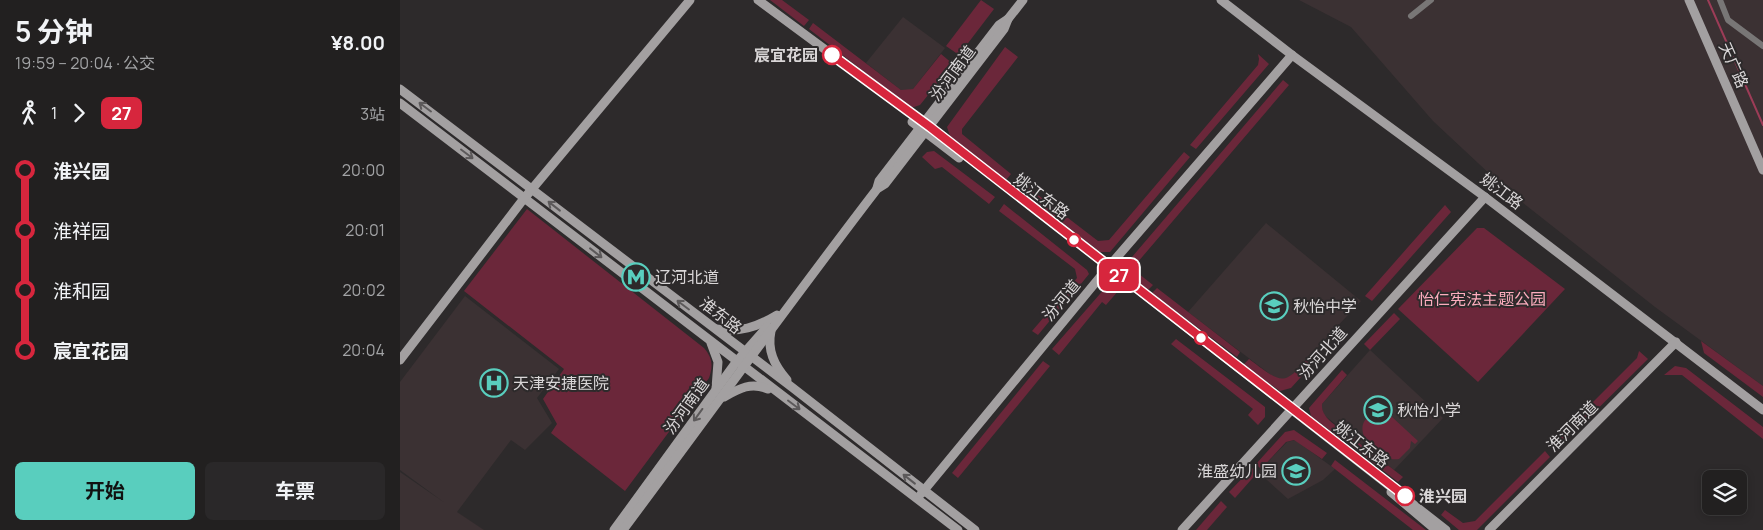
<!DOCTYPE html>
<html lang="zh">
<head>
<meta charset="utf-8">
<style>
  body { margin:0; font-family:Manrope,"Noto Sans SC",sans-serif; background:#2a2829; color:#f1f3f6; height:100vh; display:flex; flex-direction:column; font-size:19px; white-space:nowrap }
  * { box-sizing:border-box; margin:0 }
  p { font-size:16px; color:#a2a3a5 }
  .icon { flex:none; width:28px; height:28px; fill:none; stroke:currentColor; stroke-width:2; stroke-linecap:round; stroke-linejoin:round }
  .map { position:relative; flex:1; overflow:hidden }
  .side { display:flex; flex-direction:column; background:#222020; width:400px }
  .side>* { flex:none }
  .badge { padding:0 10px; border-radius:8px; font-size:18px; line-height:32px }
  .controls { position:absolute; left:1302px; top:470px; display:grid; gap:10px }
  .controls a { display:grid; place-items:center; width:45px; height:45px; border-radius:8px; background:#222020; box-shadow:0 2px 8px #0003,0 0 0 1px #3f3e3e; font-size:25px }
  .map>.badge { position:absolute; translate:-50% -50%; box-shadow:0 0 0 2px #fff }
  .legs { display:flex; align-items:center; gap:8px; height:55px; padding:0 15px; font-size:16px }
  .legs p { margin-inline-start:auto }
  .summary { display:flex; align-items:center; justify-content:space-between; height:85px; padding:0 15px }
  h1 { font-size:28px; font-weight:700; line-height:38px }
  .primary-button { display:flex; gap:10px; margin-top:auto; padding:10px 15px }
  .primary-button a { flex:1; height:58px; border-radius:8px; background:#59cebe; color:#111; font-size:20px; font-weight:700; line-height:58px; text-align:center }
  .primary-button a+a { background:#2a2829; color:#f1f3f6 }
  ul { padding:0 15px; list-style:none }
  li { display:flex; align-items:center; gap:18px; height:60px; font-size:19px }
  li i { display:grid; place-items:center; width:8px; height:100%; margin:0 6px; background:currentColor }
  li i::after { content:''; width:12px; height:12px; margin:-6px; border:4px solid; border-radius:50%; background:#222020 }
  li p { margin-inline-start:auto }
  li:first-child i { background:linear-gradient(#0000 50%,currentColor 0) }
  li:last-child i { background:linear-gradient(currentColor 50%,#0000 0) }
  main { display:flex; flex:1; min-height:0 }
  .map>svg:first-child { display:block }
</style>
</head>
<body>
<main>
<section class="side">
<div class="summary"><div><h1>5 分钟</h1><p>19:59 – 20:04 · 公交</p></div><b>¥8.00</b></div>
<div class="legs"><svg class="icon" aria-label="walk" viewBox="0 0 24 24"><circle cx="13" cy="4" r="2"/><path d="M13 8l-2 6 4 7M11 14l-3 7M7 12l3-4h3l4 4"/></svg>1<svg class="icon" aria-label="forward" viewBox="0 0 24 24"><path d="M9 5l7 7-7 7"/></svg><b class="badge" style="background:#d7263d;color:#fff">27</b><p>3站</p></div>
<ul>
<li><i style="color:#d7263d"></i><b>淮兴园</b><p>20:00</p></li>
<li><i style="color:#d7263d"></i><span>淮祥园</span><p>20:01</p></li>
<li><i style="color:#d7263d"></i><span>淮和园</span><p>20:02</p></li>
<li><i style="color:#d7263d"></i><b>宸宜花园</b><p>20:04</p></li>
</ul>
<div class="primary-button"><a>开始</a><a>车票</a></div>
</section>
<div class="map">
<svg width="1363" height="530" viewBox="0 0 1363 530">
  <rect width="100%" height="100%" fill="#2d2a2b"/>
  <g fill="#3b3133">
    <polygon points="899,0 1363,0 1363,386 1255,307 1108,191 1033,121 951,27"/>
    <polygon points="503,17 545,48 513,89 507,91 501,90 466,63"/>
    <polygon points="866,223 961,301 890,377 885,380 875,378 788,312"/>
    <polygon points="65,296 159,369 137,398 152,423 125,450 111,440 57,512 84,530 0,530 0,472 45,503 0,470 0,382"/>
    <polygon points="970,350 1043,418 994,470 924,415 922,409 922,404"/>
    <polygon points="895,440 935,469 923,480 888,499 858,472 887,442"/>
  </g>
  <g fill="#6b273a">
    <polygon points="370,0 382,0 409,20 404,26"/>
    <polygon points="581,0 594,9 559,55 546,46"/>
    <polygon points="413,23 501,90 513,89 541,54 553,64 520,105 511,108 409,29"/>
    <polygon points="605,47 618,57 562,129 562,134 611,174 606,180 550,136 547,127"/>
    <polygon points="858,54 869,64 796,149 790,145 858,65 859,59"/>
    <polygon points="883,80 889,85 737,263 739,274 753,285 748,290 731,277 726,264"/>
    <polygon points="534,151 595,197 589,204 542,167 535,169 522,157 527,152"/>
    <polygon points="784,152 790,157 710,252 700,252 613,184 616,178 698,241 709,240"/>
    <polygon points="604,204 687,270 689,274 668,300 662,295 677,278 675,269 599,211"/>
    <polygon points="1045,205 1051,212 972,301 965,296"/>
    <path d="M 127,209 L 304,348 C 313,358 313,367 309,378 L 225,491 L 151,433 L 157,424 L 143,399 L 164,369 L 64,291 Z"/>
    <polygon points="1077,228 1084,228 1165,289 1078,382 998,309"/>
    <polygon points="711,285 719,290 706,305 702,302 659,355 652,349 706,287"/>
    <polygon points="757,288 840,352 837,357 752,293"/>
    <polygon points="657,302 662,306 638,335 632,331"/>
    <polygon points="994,313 1000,319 970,350 964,344"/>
    <polygon points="776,339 865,407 865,417 858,425 848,415 853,409 771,344"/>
    <polygon points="1301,341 1363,386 1363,397 1304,353"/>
    <polygon points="1239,351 1248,359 1155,451 1149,446 1237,358"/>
    <path d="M 913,353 L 919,357 L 891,388 L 880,391 L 843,365 L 849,359 C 885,386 883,386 913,353 Z"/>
    <polygon points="643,361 650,366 558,478 552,473"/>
    <polygon points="1275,366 1286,368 1363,427 1363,439 1282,375 1264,375"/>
    <path d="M 942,370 L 947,375 L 922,404 C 921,418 936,425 946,433 L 941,439 L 911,416 L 909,408 Z"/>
    <path d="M 979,405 L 1018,441 L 1015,444 L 1011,441 L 1010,448 L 999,459 C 972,463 943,418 980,413 L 976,409 Z"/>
    <polygon points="894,430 927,453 922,459 894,440 886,442 861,469 856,464 885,432"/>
    <polygon points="950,436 1003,477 998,482 946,442"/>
    <polygon points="1145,451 1150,457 1077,530 1059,530 1041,515 1045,510 1063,523 1075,521"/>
    <polygon points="935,460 1026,530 1013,530 931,466"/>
    <polygon points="852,468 858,472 835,498 829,492"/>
    <polygon points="821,501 827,507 807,530 796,530"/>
  </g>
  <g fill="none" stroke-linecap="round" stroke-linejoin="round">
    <polyline stroke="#9c3c57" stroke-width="2" points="1308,0 1363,125"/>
    <g stroke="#787676" stroke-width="6">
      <polyline points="1320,0 1328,20 1363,46"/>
      <polyline points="1011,16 1031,0"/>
    </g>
    <g stroke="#a3a0a1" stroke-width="9">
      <polyline points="358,0 530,127 1046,530"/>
      <polyline points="821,0 892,55 1085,197 1363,410"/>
      <polyline points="1289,0 1363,170"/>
      <polyline points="0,89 393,388 575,530"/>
      <polyline points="0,103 558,530"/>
      <polyline points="512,122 559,158"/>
      <polyline points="477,188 479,181 599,25 608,19 623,0"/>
      <path d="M 316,329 C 339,333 357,327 377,315"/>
      <path d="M 371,331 C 367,350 374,365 387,380"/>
      <polyline points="311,343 318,362 316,388"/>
      <polyline points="0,360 122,201 290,0"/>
      <path d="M 324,397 C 340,388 351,382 368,389"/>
      <polyline points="991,492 1036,530"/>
      <polyline points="521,494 705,271 892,55"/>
      <polyline points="214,530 337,361 367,327"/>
      <path d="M 223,530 C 308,416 391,301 477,189 L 485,184 L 604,29 L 608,19"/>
      <polyline points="782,530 1085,197"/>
      <polyline points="1089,530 1276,342"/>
    </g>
  </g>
  <defs><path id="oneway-shaft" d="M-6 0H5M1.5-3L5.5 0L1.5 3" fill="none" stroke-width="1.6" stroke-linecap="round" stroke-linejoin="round" transform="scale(1.25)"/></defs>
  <g stroke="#5c595a">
    <use href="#oneway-shaft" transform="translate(25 107) rotate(-143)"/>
    <use href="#oneway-shaft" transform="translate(67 154) rotate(37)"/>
    <use href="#oneway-shaft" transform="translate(154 206) rotate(-142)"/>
    <use href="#oneway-shaft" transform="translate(196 253) rotate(38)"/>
    <use href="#oneway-shaft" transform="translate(283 305) rotate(-143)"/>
    <use href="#oneway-shaft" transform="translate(394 405) rotate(37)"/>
    <use href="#oneway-shaft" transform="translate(298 415) rotate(126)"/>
    <use href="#oneway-shaft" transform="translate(509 479) rotate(-142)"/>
  </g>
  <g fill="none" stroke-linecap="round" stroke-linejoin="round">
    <g stroke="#fff" stroke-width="11">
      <polyline id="line-1" points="432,55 530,127 1005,496"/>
    </g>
    <use href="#line-1" stroke="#d7263d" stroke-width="8"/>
  </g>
  <defs>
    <g id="metro-ring" transform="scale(1.4375)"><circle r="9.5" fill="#2d2a2b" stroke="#59cebe" stroke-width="1.5"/><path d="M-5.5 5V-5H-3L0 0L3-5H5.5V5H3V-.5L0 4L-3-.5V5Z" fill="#59cebe"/></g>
    <g id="school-ring" transform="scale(1.4375)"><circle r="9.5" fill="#2d2a2b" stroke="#59cebe" stroke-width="1.5"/><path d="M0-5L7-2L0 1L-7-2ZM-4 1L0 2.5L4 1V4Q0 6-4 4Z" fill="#59cebe"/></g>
    <g id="hospital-ring" transform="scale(1.4375)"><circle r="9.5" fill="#2d2a2b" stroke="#59cebe" stroke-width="1.5"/><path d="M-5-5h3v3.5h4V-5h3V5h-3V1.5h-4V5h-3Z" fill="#59cebe"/></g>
  </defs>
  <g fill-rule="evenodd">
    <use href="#metro-ring" x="236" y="277"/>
    <use href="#school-ring" x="874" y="306"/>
    <use href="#hospital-ring" x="94" y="383"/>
    <use href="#school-ring" x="978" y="410"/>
    <use href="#school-ring" x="896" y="471"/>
  </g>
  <g fill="#fff" stroke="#d7263d" stroke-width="2.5">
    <circle cx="432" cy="55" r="9"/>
    <circle cx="674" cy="240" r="6"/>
    <circle cx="801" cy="338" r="6"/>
    <circle cx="1005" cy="496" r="9"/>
  </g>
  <g text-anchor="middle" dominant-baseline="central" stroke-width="4" stroke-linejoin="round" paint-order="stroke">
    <g font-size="16" font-weight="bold" fill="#d9d6d7" stroke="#2d2a2b" text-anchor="end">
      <text x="418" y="55">宸宜花园</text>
      <text x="1019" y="496" text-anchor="start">淮兴园</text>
    </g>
    <g font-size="16" fill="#d9d6d7" stroke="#2d2a2b">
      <text transform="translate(1334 65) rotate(66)">天广路</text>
      <text transform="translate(552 73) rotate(-53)">汾河南道</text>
      <text transform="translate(1102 191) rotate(37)">姚江路</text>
      <text transform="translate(642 196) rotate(37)">姚江东路</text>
      <text transform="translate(661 300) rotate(-50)">汾河道</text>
      <text transform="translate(321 315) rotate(38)">淮东路</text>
      <text transform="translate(922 353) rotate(-48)">汾河北道</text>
      <text transform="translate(286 406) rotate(-54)">汾河南道</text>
      <text transform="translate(1172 426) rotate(-45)">淮河南道</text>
      <text transform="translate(962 444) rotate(38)">姚江东路</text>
    </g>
    <g font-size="16" fill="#d9d6d7" stroke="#2d2a2b" text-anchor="start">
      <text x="255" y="277">辽河北道</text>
      <text x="893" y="306">秋怡中学</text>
      <text x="113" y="383">天津安捷医院</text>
      <text x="997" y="410">秋怡小学</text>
      <text x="877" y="471" text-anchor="end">淮盛幼儿园</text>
    </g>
    <g font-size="16" fill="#fcacbd" stroke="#2d2a2b">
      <text x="1082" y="299">怡仁宪法主题公园</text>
    </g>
  </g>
</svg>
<div class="controls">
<a><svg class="icon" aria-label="layers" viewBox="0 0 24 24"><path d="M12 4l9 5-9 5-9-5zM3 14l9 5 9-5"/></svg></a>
</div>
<b class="badge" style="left:719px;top:275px;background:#d7263d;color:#fff">27</b>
</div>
</main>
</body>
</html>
